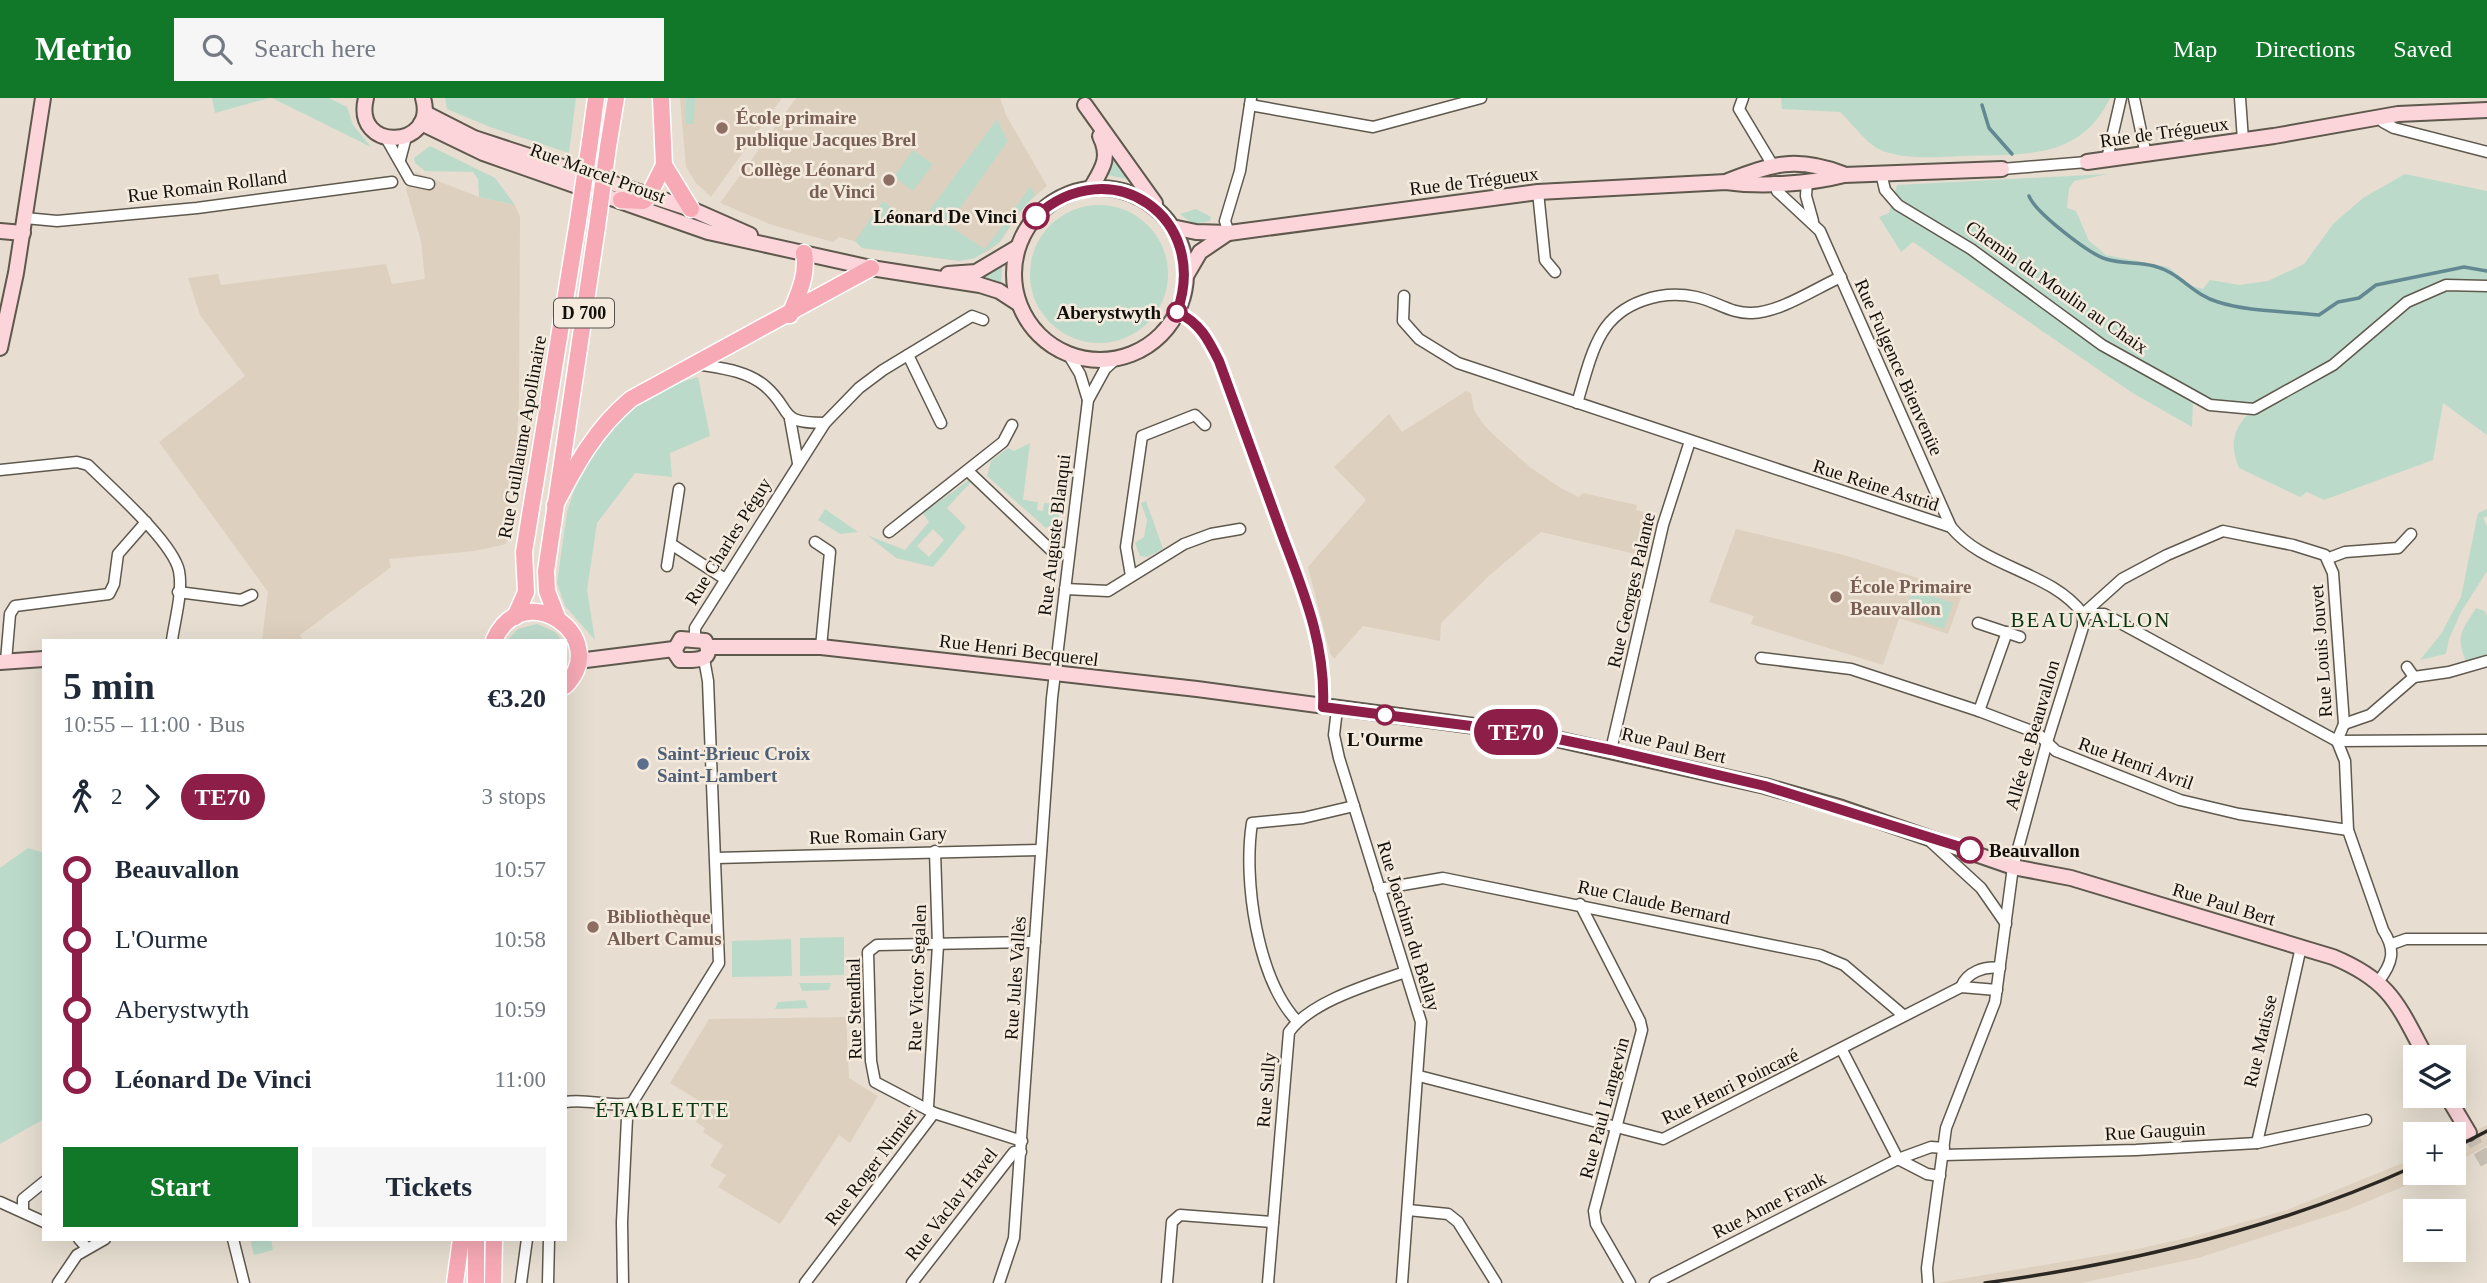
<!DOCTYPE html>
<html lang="en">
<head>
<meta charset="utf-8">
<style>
  body { margin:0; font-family:Georgia,serif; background:#f6f6f7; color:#1f2937; height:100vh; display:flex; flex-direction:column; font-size:26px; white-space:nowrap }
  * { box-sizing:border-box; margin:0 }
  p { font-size:23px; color:#747a83 }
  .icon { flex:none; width:38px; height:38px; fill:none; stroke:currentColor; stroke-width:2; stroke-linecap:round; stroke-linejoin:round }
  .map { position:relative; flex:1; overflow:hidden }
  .sheet { position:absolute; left:42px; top:541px; width:525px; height:602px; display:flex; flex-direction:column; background:#fff; border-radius:0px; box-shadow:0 7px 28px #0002 }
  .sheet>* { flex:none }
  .badge { padding:0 14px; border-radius:23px; font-size:24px; line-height:46px }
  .fabs { position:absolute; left:2403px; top:947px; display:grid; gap:14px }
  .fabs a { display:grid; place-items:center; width:63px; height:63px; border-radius:0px; background:#fff; box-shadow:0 7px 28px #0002; font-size:35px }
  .map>.badge { position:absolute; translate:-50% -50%; box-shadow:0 0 0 4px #fff }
  .legs { display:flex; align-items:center; gap:10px; height:77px; padding:0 21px; font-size:23px }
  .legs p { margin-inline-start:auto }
  .headline { display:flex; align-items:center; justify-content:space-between; height:119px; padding:0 21px }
  h1 { font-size:38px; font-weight:800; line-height:52px }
  .cta { display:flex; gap:14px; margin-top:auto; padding:14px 21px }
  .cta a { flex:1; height:80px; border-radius:0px; background:#11782a; color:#fff; font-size:28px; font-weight:800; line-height:80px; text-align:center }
  .cta a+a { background:#f6f6f7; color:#1f2937 }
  ul { padding:0 21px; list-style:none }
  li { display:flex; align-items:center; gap:24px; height:70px; font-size:26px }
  li i { display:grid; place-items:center; width:10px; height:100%; margin:0 9px; background:currentColor }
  li i::after { content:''; width:18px; height:18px; margin:-9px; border:5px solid; border-radius:50%; background:#fff }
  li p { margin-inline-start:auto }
  li:first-child i { background:linear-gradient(#0000 50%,currentColor 0) }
  li:last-child i { background:linear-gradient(currentColor 50%,#0000 0) }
  header { display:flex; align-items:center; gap:42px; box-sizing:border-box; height:98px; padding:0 35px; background:#11782a; color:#fff }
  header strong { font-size:33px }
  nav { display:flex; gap:38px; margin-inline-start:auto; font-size:24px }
  .search { width:490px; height:63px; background:#f6f6f7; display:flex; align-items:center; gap:18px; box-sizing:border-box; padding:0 24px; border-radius:0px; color:#747a83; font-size:26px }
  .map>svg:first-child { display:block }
</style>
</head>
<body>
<header>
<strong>Metrio</strong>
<div class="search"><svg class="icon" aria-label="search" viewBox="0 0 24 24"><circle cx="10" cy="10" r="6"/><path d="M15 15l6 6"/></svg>Search here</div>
<nav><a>Map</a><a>Directions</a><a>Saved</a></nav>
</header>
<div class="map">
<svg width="2487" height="1185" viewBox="0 0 2487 1185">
  <rect width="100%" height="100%" fill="#e7ded1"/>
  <g fill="#ded0be">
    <polygon points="680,0 782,0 711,99 696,85 686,69"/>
    <polygon points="796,0 1000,0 1006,17 1047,88 1025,107 1000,144 989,153 960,163 862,150 857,144 839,139 833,144 772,127 720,105"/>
    <polygon points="415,74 479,99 515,107 520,119 519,304 514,395 506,446 475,453 389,461 391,469 300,537 303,542 262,542 268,494 159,344 245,278 200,217 188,180 218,176 221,187 386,166 392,186 425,181 421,143 406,91"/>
    <polygon points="1466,293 1471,295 1474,312 1484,327 1496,339 1530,369 1561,390 1579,399 1583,395 1637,407 1636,412 1654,416 1644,458 1541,434 1491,476 1441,525 1440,543 1363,528 1334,561 1330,555 1308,469 1366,402 1334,369 1389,316 1402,334"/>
    <polygon points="1736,431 1844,457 1963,494 1948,536 1899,520 1883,567 1751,526 1754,518 1709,504"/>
    <polygon points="846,919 849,980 878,998 850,1045 839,1037 780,1126 718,1089 726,1077 710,1068 723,1047 703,1034 705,1030 696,1024 706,1007 670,985 709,921"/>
    <polygon points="2487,1027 2487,1048 2454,1065 2454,1044"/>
    <polygon points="2415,1060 2415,1074 2436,1075 2347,1112 2198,1160 2081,1185 1936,1185 2133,1152 2191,1139 2287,1112"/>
  </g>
  <g fill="#bcdaca" fill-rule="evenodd">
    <polygon points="212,0 269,0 215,15"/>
    <polygon points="272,0 329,0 347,9 353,27 371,49"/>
    <polygon points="445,0 576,0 569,55 490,29 447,11"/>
    <polygon points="686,0 695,0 694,26 686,26"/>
    <path d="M 1781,0 L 2110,0 C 2080,63 2022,56 1963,58 C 1937,59 1908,62 1883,53 C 1868,48 1852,25 1840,14 L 1782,11 Z"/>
    <polygon points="997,21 1008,43 948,127 985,151 1031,88 1035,97 1016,118 1000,144 975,160 960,163 862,150 855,143 883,103 917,129"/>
    <polygon points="430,48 495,80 515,107 479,99 478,81 473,74 425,73 415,65 414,60"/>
    <polygon points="913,52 933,66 913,93 894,79"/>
    <polygon points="1111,53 1128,78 1127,81 1107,77"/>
    <path d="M 2108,76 L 2074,83 L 2069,91 L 2067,110 L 2076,113 L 2089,143 L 2106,157 L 2168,169 L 2192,188 L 2203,191 L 2210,182 L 2239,187 L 2268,183 L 2304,166 L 2333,126 L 2363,100 L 2405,76 L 2487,93 L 2487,337 L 2443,305 L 2433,362 L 2324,402 L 2307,394 L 2300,399 L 2239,370 C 2230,348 2232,333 2248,316 L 2246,313 L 2220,313 L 2193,305 L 2192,329 L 2131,294 L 1913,144 L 1901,154 L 1879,119 L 1889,115 L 1897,87 Z"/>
    <circle cx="1099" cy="176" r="69"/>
    <polygon points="1196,111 1211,119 1210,123 1193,126 1180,116"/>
    <polygon points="1002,169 1001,188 977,178"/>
    <polygon points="698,279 710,338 670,355 672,379 635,375 597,425 587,492 595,542 565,508 557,485 567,414 584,362 619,316 674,286"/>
    <polygon points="1030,345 1023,402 1038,404 1037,412 1043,413 1044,405 1060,407 1058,423 1046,430 987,378 991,363 1008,350 1014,353"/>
    <path d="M 969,382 L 971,384 L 947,410 L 966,429 L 933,469 L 896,460 L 867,437 L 905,452 L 929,424 L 923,415 ZM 933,431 L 944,442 L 929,459 L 917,448 Z"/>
    <polygon points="1146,403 1163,451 1147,459 1140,458 1135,445 1144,439 1147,422 1141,405"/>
    <polygon points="825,411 858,434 840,436 818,422"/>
    <polygon points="2487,411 2487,418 2483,420 2487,428 2487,473 2461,514 2449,541 2446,556 2420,562 2441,536 2461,499 2478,415"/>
    <polygon points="1913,491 1953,505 1944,531 1903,516"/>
    <path d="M 2476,510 L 2485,513 L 2487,518 L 2487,556 L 2466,563 C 2455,537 2462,533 2476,510 Z"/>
    <polygon points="537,526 555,534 562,542 508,542 518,531"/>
    <polygon points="28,750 44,755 44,1021 0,1046 0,770"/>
    <polygon points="844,839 844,877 800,878 800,840"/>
    <polygon points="791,841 792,878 732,879 732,843"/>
    <polygon points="799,885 831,885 829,892 802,893"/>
    <polygon points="805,902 808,910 775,911 778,904"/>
    <polygon points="250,1141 271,1141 273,1152 254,1157"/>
  </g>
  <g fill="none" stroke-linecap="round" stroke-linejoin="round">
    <g stroke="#628992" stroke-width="3.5">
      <polyline points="1982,7 1989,30 2012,56"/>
      <path d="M 2029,98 C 2035,114 2089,156 2106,161 C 2121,166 2138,164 2154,168 C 2179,174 2193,197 2218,204 C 2249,214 2286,213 2319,217 L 2338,204 L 2359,200 L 2376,187 L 2464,169 L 2487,173"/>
    </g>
    <polyline stroke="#c7bfb3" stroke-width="14" stroke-dasharray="14 7" stroke-linecap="butt" points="2469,1035 2487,1065"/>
    <g stroke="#5f584d" stroke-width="13">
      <g id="street">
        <polyline points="1743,0 1739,11 1772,66"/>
        <polyline points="2134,0 2146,57"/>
        <polyline points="2240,0 2243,42"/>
        <polyline points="1250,7 1373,29 1481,0"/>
        <polyline points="2382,19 2383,24 2394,30 2487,54"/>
        <polyline points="386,40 410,82 429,86"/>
        <polyline points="2107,61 2121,0"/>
        <polyline points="400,62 406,39"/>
        <polyline points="2002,71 2087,64"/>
        <polyline points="1881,75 1885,92 1898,107 1971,151 2102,247 2210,307 2254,311 2333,267 2407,204 2446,187 2487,188"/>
        <polyline points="1807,82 1806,98 1813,123"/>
        <path d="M 1775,84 L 1777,93 L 1820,133 L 1951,429 C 1984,470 2051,473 2083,516"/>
        <polyline points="1538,94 1545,162 1555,174"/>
        <polyline points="25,120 57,123 197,110 392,84"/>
        <polyline points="1229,135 1225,123 1240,73 1251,0"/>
        <polyline points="1404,198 1403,223 1419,241 1458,265 1951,429"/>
        <path d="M 1177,214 C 1200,225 1208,241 1218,263 C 1238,317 1258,370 1278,424 C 1300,484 1326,543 1323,609"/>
        <polyline points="1068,256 1080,276 1088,302"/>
        <polyline points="908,257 941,325"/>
        <path d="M 697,266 C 719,270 746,272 765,288 C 794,313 776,325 825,325"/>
        <path d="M 1577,305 C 1584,283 1590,255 1602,235 C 1621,203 1662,192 1696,199 C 1716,203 1731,216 1752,215 C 1781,214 1814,191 1841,179"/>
        <polyline points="790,321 798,365"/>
        <path d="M 0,372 L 77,364 L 88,367 C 110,389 173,444 179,473 C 183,494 175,521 172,542"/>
        <polyline points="968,373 1053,454 1069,456"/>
        <polyline points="889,434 1003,344 1012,327"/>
        <polyline points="815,444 830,454 821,549"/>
        <polyline points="671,446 725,481"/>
        <polyline points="2329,460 2345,454 2398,450 2411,436"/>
        <polyline points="667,468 679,391"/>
        <polyline points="1131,478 1126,449 1142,338 1195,317 1205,327"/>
        <polyline points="1065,491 1108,493 1184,446 1211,436 1240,431"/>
        <polyline points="178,494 241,502 252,497"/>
        <polyline points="2083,516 2122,481 2167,457 2223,433 2293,447 2325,457 2333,475 2344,626 2337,643"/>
        <polyline points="2083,516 2104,516 2337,643 2487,642"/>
        <polyline points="1978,525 2020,539"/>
        <polyline points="695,541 695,530 825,325 859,290 883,272 972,218 983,222"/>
        <polyline points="1761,560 1851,571 1979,613 2037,635 2056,653 2180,702 2239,716 2348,732"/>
        <polyline points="6,563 10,516 15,508 109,496 114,486 118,456 146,424"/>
        <polyline points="2414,579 2449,574 2487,563"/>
        <polyline points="1337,611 1334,637 1339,660 1421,924 1402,1185"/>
        <polyline points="1979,613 2007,534"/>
        <polyline points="2344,626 2370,617 2414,579 2407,569"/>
        <path d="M 2337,643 L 2345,663 L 2348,732 L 2383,832 C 2396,852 2393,865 2378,884"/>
        <polyline points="1611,652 1663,427 1690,343"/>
        <polyline points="1931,744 1981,790 2006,826"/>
        <polyline points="716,760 1041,752"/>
        <polyline points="1379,791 1443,780 1820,857 1844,867 1903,917"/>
        <polyline points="1580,806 1640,923 1642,932 1594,1113 1596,1126 1630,1185"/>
        <polyline points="2392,846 2406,841 2487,841"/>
        <path d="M 1961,889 C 1967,874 1984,868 2000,870"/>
        <path d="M 1297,923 C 1257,880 1243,782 1252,725 L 1303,720 L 1354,708"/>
        <polyline points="1842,952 1898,1061"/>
        <polyline points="1419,978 1663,1041 1961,889 1997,892"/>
        <path d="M 565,1004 C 589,1000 609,1010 632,1005"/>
        <polyline points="928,1009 938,847 935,753"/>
        <polyline points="934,1015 875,984 871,963 868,854 877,847 1035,844"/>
        <polyline points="2257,1045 2301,849"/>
        <polyline points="1943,1057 2136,1052 2257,1045 2366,1022"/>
        <polyline points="1898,1061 1927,1076 1940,1078"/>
        <polyline points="0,1104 44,1124"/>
        <polyline points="1408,1112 1448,1116 1458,1124 1496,1185"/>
        <polyline points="23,1114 23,1101 44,1084"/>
        <polyline points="79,1141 87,1150"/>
        <polyline points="233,1141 244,1185"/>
        <polyline points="1928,1184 1927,1170 1946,1030 1995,904 2013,769 2047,644 2083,529 2083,516"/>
        <polyline points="58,1185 77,1157 105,1141"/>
        <polyline points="521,1185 527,1141"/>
        <polyline points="548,1185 549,1141"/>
        <polyline points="623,1185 622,1124 627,1020 632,1005 719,865 708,583 704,561"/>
        <polyline points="805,1185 934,1015 1022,1043"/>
        <polyline points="912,1185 1014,1054 1021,1054"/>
        <polyline points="999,1185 1014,1140 1052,600 1088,302 1105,271 1117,260"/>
        <polyline points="1167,1185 1172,1124 1180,1117 1273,1124"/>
        <path d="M 1268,1185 L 1289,934 C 1311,903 1371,886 1405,874"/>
        <polyline points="1655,1185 1898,1061 1931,1049 1944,1050"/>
      </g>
    </g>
    <g stroke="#5f584d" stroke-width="18">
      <g id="secondary">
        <path d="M 366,0 C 352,55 438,51 423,0"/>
        <polyline points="1085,7 1155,105"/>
        <polyline points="425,15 474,40 691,111 750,137"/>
        <polyline points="421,25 483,55 708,134 871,170 980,187 999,193 1019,206"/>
        <polyline points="2087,64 2274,38 2398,16 2487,12"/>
        <path d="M 1728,83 C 1772,66 1796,58 1843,76"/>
        <path d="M 1091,90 C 1102,71 1111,60 1100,38"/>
        <circle cx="1100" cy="176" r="86"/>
        <path d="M 1172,129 L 1196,134 L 1229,135 L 1538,94 L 1726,84 C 1762,89 1809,86 1844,77 L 2002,71"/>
        <polyline points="0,133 23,135"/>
        <polyline points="948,176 976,174 1018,149"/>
        <polyline points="1186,178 1200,154 1228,135"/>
        <polyline points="0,250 16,175 43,0"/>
        <path d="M 681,541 L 705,543 C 716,564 694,562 680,562 L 674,553 Z"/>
        <path d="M 708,549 L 821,549 L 1197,591 L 1534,636 L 1765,688 L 1842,710 L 2013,769 L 2071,780 L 2333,859 C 2391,883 2398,907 2426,959"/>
        <polyline points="578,563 674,551"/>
        <polyline points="0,564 44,561"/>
        <polyline points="2447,998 2469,1035"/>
      </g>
    </g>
    <g stroke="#fff" stroke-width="19">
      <g id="primary">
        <polyline points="590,44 596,0"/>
        <polyline points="608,49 616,0"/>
        <polyline points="664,67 691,111"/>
        <polyline points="621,102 643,103 648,99 664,67 661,0"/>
        <path d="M 790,217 C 798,196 808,178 804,155"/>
        <path d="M 555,407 C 576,367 595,331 631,301 L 871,170"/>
        <polyline points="515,519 526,494 524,454 578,123"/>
        <polyline points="557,519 547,493 546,473 597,129"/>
        <path d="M 494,542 C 524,476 613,540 565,588"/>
        <polyline points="455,1185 461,1141"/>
        <polyline points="476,1185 476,1141"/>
        <polyline points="493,1185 494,1141"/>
      </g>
    </g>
    <use href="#street" stroke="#fff" stroke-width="10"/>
    <use href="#secondary" stroke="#fbd5da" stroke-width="14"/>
    <use href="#primary" stroke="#f7aab6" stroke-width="16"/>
    <g stroke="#2b2722" stroke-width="3.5">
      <polyline points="2454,1050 2487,1033"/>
      <path d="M 1985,1185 C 2132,1165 2279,1130 2415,1068"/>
    </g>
    <g stroke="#fff" stroke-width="19" stroke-linecap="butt">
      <g id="primary-bridge">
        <polyline points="578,123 590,44"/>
        <polyline points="597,129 608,49"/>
      </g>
    </g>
    <use href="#primary-bridge" stroke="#f7aab6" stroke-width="16"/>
  </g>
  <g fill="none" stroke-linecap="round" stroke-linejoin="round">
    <g stroke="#fff" stroke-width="16">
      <path id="line-1" d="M 1036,118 C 1111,51 1211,119 1177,214 C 1200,225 1208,241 1219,263 C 1240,322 1262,380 1283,439 C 1304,495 1326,548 1323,609 L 1534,636 L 1611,652 L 1765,688 L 1970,752"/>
    </g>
    <use href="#line-1" stroke="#8d1e47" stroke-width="10"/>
  </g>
  <g fill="#8d6e63" stroke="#f4ebde" stroke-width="2.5">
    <circle cx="722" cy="30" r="7"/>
    <circle cx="889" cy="82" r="7"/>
    <circle cx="1836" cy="499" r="7"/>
    <circle cx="593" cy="829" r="7"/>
  </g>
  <g fill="#fff" stroke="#8d1e47" stroke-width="3.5">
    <circle cx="1036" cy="118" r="12"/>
    <circle cx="1177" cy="214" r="9"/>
    <circle cx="1385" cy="617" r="9"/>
    <circle cx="1970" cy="752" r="12"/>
  </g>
  <circle fill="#5c6f8a" stroke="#f4ebde" stroke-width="2.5" cx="643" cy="666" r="7"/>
  <g text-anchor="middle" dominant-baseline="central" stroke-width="5" stroke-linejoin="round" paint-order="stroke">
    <rect fill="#f4ebde" stroke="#56514a" stroke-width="2" x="554" y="200.5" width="60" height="29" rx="5"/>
    <g font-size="18" font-weight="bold" fill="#120f0b">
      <text x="584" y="215">D 700</text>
    </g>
    <g font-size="19" font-weight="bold" fill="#785e54" stroke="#f4ebde" text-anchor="start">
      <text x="736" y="19">École primaire<tspan x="736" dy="22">publique Jacques Brel</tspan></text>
      <text x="875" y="71" text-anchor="end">Collège Léonard<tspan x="875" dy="22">de Vinci</tspan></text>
      <text x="1850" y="488">École Primaire<tspan x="1850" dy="22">Beauvallon</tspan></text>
      <text x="607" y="818">Bibliothèque<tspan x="607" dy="22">Albert Camus</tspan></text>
    </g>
    <g font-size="19" fill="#120f0b" stroke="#f4ebde">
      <text transform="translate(2164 34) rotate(-8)">Rue de Trégueux</text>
      <text transform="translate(598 75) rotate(20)">Rue Marcel Proust</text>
      <text transform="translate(1474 83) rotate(-7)">Rue de Trégueux</text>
      <text transform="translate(207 88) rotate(-7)">Rue Romain Rolland</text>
      <text transform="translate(2057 189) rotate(35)">Chemin du Moulin au Chaix</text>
      <text transform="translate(1899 269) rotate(66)">Rue Fulgence Bienvenüe</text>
      <text transform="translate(522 339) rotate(-80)">Rue Guillaume Apollinaire</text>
      <text transform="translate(1876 387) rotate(18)">Rue Reine Astrid</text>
      <text transform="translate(1054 437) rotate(-83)">Rue Auguste Blanqui</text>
      <text transform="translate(728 443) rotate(-58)">Rue Charles Péguy</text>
      <text transform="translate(1631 492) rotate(-77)">Rue Georges Palante</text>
      <text transform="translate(1019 552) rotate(7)">Rue Henri Becquerel</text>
      <text transform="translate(2321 553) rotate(-94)">Rue Louis Jouvet</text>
      <text transform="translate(2032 637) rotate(-74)">Allée de Beauvallon</text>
      <text transform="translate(1674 647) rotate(13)">Rue Paul Bert</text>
      <text transform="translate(2136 665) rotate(20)">Rue Henri Avril</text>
      <text transform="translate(878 737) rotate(-2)">Rue Romain Gary</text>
      <text transform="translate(1654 804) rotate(12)">Rue Claude Bernard</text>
      <text transform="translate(2224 806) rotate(17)">Rue Paul Bert</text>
      <text transform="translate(1409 828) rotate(73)">Rue Joachim du Bellay</text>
      <text transform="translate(917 880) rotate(-88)">Rue Victor Segalen</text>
      <text transform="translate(1015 880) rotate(-86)">Rue Jules Vallès</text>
      <text transform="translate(854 911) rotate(-91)">Rue Stendhal</text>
      <text transform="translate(2260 943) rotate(-77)">Rue Matisse</text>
      <text transform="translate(1730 988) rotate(-26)">Rue Henri Poincaré</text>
      <text transform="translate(1266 992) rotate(-85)">Rue Sully</text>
      <text transform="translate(1604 1010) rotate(-75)">Rue Paul Langevin</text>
      <text transform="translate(2155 1033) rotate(-3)">Rue Gauguin</text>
      <text transform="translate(871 1069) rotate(-53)">Rue Roger Nimier</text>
      <text transform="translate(951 1106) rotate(-52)">Rue Vaclav Havel</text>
      <text transform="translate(1769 1107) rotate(-27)">Rue Anne Frank</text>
    </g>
    <g font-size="19" font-weight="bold" fill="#120f0b" stroke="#f4ebde" text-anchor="end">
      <text x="1017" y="118">Léonard De Vinci</text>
      <text x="1161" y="214">Aberystwyth</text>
      <text x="1385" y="641" text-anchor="middle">L'Ourme</text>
      <text x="1989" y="752" text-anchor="start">Beauvallon</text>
    </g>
    <g font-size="19" font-weight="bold" fill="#4e5e75" stroke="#f4ebde" text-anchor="start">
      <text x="657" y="655">Saint-Brieuc Croix<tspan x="657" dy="22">Saint-Lambert</tspan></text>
    </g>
    <g font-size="21" letter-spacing="2" fill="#073611" stroke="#f4ebde">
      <text x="2091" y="522">BEAUVALLON</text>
      <text x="663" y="1012">ÉTABLETTE</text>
    </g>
  </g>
</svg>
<div class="fabs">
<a><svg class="icon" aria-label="layers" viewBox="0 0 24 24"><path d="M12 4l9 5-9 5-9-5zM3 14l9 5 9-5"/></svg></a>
<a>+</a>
<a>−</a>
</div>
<b class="badge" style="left:1516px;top:634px;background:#8d1e47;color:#fff">TE70</b>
<section class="sheet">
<div class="headline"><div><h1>5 min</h1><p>10:55 – 11:00 · Bus</p></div><b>€3.20</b></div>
<div class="legs"><svg class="icon" aria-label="walk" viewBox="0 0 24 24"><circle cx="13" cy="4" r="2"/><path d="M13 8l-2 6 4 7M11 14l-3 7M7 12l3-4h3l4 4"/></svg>2<svg class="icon" aria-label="forward" viewBox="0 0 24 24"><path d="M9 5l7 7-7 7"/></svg><b class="badge" style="background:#8d1e47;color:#fff">TE70</b><p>3 stops</p></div>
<ul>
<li><i style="color:#8d1e47"></i><b>Beauvallon</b><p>10:57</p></li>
<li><i style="color:#8d1e47"></i><span>L'Ourme</span><p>10:58</p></li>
<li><i style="color:#8d1e47"></i><span>Aberystwyth</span><p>10:59</p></li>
<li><i style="color:#8d1e47"></i><b>Léonard De Vinci</b><p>11:00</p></li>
</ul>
<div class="cta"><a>Start</a><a>Tickets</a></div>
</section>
</div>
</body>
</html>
